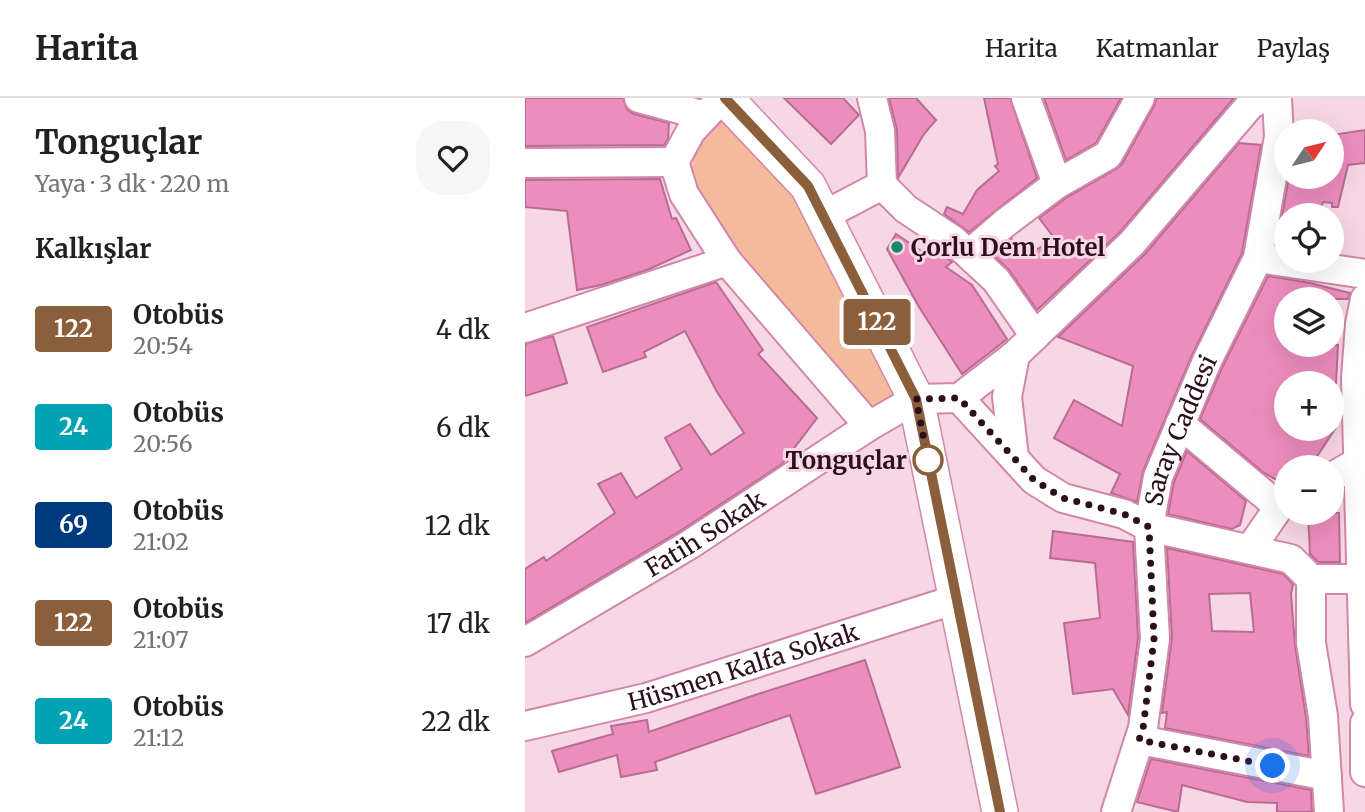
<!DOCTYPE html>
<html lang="tr">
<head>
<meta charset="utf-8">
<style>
  body { margin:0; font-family:Merriweather,serif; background:#f6f6f6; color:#202124; height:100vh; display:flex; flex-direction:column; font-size:26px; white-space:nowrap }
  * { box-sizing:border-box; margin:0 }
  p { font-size:23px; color:#757577 }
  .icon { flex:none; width:38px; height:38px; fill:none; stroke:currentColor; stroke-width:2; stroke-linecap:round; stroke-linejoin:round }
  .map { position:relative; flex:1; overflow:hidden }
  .details { display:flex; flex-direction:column; background:#fff; width:525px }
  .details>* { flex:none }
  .badge { padding:0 14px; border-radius:5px; font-size:24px; line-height:46px }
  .needle { width:46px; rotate:55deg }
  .controls { position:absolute; left:749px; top:21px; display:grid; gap:14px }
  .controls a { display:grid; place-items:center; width:70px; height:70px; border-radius:50%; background:#fff; box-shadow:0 7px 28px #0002; font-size:35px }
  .you { position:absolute; width:35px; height:35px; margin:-18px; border:5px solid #fff; border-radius:50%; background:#1a73e8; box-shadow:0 0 0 10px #1a73e833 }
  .map>.badge { position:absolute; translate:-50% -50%; box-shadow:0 0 0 4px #fff }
  h2 { padding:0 35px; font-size:26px; line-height:63px }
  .round { display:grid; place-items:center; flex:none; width:74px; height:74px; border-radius:28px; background:#f6f6f6 }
  .headline { display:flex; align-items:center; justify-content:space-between; height:119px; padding:0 35px }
  h1 { font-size:33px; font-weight:700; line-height:52px }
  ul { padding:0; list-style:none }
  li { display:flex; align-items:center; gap:21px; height:98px; padding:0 35px }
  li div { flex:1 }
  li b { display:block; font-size:26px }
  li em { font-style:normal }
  li .badge { min-width:77px; font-weight:700; text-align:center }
  header { display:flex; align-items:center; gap:42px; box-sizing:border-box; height:98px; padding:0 35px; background:#fff; border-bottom:2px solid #e0e0e0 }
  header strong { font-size:33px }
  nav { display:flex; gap:38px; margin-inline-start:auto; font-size:24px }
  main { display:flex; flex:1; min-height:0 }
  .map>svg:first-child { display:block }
</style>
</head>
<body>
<header>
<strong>Harita</strong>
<nav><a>Harita</a><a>Katmanlar</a><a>Paylaş</a></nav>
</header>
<main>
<section class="details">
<div class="headline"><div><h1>Tonguçlar</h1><p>Yaya · 3 dk · 220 m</p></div><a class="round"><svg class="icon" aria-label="heart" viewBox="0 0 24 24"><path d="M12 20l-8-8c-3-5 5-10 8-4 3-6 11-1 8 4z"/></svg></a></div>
<h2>Kalkışlar</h2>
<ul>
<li><span class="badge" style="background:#8b5e3c;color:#fff">122</span><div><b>Otobüs</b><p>20:54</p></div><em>4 dk</em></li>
<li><span class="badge" style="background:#00a3b4;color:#fff">24</span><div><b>Otobüs</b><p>20:56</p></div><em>6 dk</em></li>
<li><span class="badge" style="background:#003b80;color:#fff">69</span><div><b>Otobüs</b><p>21:02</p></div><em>12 dk</em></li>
<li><span class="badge" style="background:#8b5e3c;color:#fff">122</span><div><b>Otobüs</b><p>21:07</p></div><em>17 dk</em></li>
<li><span class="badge" style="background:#00a3b4;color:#fff">24</span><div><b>Otobüs</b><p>21:12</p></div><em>22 dk</em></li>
</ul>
</section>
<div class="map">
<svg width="840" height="714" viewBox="0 0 840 714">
  <rect width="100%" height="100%" fill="#f7d6e5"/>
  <polygon fill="#f3ba9c" points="198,14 270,92 372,302 344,328 159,96 172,50"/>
  <g fill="#ed8dbe" stroke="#b76d92" stroke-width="2" fill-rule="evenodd">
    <polygon points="0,0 98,0 102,11 109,16 144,25 143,41 139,47 0,48"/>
    <polygon points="259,0 318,0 334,17 306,46"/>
    <polygon points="364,0 391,0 411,22 399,36 373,80 372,32"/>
    <polygon points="459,0 485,0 512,80 444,134 419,116 422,109 438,116 452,92 474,73 470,68 473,66"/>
    <polygon points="519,0 596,0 571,45 541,62"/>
    <polygon points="632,0 709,0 595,134 512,212 484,172 468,157 487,141 500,158 530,141 514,120 541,100 591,71 597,66 629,8"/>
    <polygon points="840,32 840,65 823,67 813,109 807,109 807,105 798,104 794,117 761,117 761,147 752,146 764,79 807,79 807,37"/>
    <polygon points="714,45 736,47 717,155 667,257 618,373 612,404 586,395 595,376 529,340 549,302 597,328 608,268 533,239 620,156"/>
    <polygon points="135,81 147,121 151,120 166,152 122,172 76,187 52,192 42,113 0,109 0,82"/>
    <polygon points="371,136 404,158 407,148 427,164 421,169 447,187 482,241 437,276 394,209 362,151"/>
    <polygon points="743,178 785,185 825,195 823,201 761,201 761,247 813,247 811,285 761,285 761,331 810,331 785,369 761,369 761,387 739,375 675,321 697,270"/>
    <polygon points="191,184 238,252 233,256 292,320 257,366 155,433 0,525 0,471 19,459 21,463 90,415 73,386 96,375 111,400 157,371 140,340 165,326 186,357 219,335 192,294 160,233 119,254 121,259 78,274 62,229"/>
    <polygon points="28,238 42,285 0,298 0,246"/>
    <polygon points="662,353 721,403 715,427 707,431 643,416 649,384"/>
    <polygon points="783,415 814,415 815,464 793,464 785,456"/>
    <polygon points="528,433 608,444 613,540 603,617 588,591 548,596 539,525 575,520 570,465 525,460"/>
    <path d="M 642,450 L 758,476 L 768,486 L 766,496 L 770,547 L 781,620 L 784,658 L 640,630 L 642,614 L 637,615 L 647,540 ZM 725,495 L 729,534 L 687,533 L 684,496 Z"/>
    <polygon points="340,562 375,669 291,696 265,617 130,664 132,672 96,679 92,657 34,674 27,653 88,636 86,628 122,622 124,634 230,597"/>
    <polygon points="626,661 786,692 787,714 752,714 752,705 722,704 657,687 653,714 612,704"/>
  </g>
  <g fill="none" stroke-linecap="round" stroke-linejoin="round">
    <g stroke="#d386ac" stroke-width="32">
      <g id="minor">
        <polyline points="114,0 180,18"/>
        <polyline points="197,0 166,33 149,64 159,96 202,163 344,328"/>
        <polyline points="347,0 355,33 357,87 381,111 428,142 471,182 510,238"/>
        <polyline points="501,0 532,86"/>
        <polyline points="0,65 149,64"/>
        <polyline points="298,118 357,87"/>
        <polyline points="444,156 480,125 532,86 583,57 615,0"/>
        <polyline points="733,160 840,176"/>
        <polyline points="840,201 835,226 831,280 840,606"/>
        <polyline points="0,230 202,163"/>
        <polyline points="434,300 509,382 538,400 599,416 624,429 766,461 786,481 837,481"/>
        <polyline points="655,326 754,409"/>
        <polyline points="489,359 482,299 490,257"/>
        <polyline points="807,379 833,364 840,364"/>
        <polyline points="726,450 754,409 761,405"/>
        <polyline points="786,481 786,545 798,618 804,714"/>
        <path id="s1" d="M 0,544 L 164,447 L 344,328 L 391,301 L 434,300 L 490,257 L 607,145 L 726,6 L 738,0"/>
        <polyline points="840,625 840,674"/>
        <path id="s2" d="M 0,628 L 121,600 L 432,501"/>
        <polyline points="615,642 802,678"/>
        <path id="s3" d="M 591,714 L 618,630 L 630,541 L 624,429 L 633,379 L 682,263 L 733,160 L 754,39 L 752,0"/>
      </g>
    </g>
    <g stroke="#d386ac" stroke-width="38">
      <polyline id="major" points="200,0 283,88 391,301 475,714"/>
    </g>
    <use href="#minor" stroke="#fff" stroke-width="28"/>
    <use href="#major" stroke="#fff" stroke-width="35"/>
  </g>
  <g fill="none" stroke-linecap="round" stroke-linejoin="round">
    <g stroke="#fff" stroke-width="16">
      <polyline id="line" points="200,0 283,88 391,301 475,714"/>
    </g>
    <use href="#line" stroke="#8b5e3c" stroke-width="10"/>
    <polyline stroke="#2b0f1e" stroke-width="7" stroke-dasharray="0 12.6" points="403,362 391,301 434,300 509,382 538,400 599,416 624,429 629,541 618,631 614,642 748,668"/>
  </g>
  <circle fill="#14896a" stroke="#f7d6e5" stroke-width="2.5" cx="372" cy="149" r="7"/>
  <circle fill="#fff" stroke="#8b5e3c" stroke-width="3.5" cx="403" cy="362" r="14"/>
  <g text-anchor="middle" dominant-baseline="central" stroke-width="6" stroke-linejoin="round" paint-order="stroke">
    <g font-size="24" font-weight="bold" fill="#2b0f1e" stroke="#f7d6e5" text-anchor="start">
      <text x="386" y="149">Çorlu Dem Hotel</text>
    </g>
    <g font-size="24" fill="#2b0f1e" stroke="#f7d6e5">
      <text stroke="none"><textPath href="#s3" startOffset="392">Saray Caddesi</textPath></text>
      <text stroke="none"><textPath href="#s1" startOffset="210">Fatih Sokak</textPath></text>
      <text stroke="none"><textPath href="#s2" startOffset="226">Hüsmen Kalfa Sokak</textPath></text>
    </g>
    <g font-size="24" font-weight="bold" fill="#2b0f1e" stroke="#f7d6e5" text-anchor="end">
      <text x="382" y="362">Tonguçlar</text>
    </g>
  </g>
</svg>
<div class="controls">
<a><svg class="needle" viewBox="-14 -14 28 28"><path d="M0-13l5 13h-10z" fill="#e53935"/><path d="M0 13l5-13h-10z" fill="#757577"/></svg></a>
<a><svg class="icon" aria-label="locate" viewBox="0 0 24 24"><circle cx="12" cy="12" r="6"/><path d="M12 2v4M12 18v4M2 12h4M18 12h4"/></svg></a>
<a><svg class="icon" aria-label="layers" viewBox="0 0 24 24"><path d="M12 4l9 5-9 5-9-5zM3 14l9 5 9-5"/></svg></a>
<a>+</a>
<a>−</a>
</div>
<div class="you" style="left:748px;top:668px"></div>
<b class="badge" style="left:352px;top:224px;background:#8b5e3c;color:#fff">122</b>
</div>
</main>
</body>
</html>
